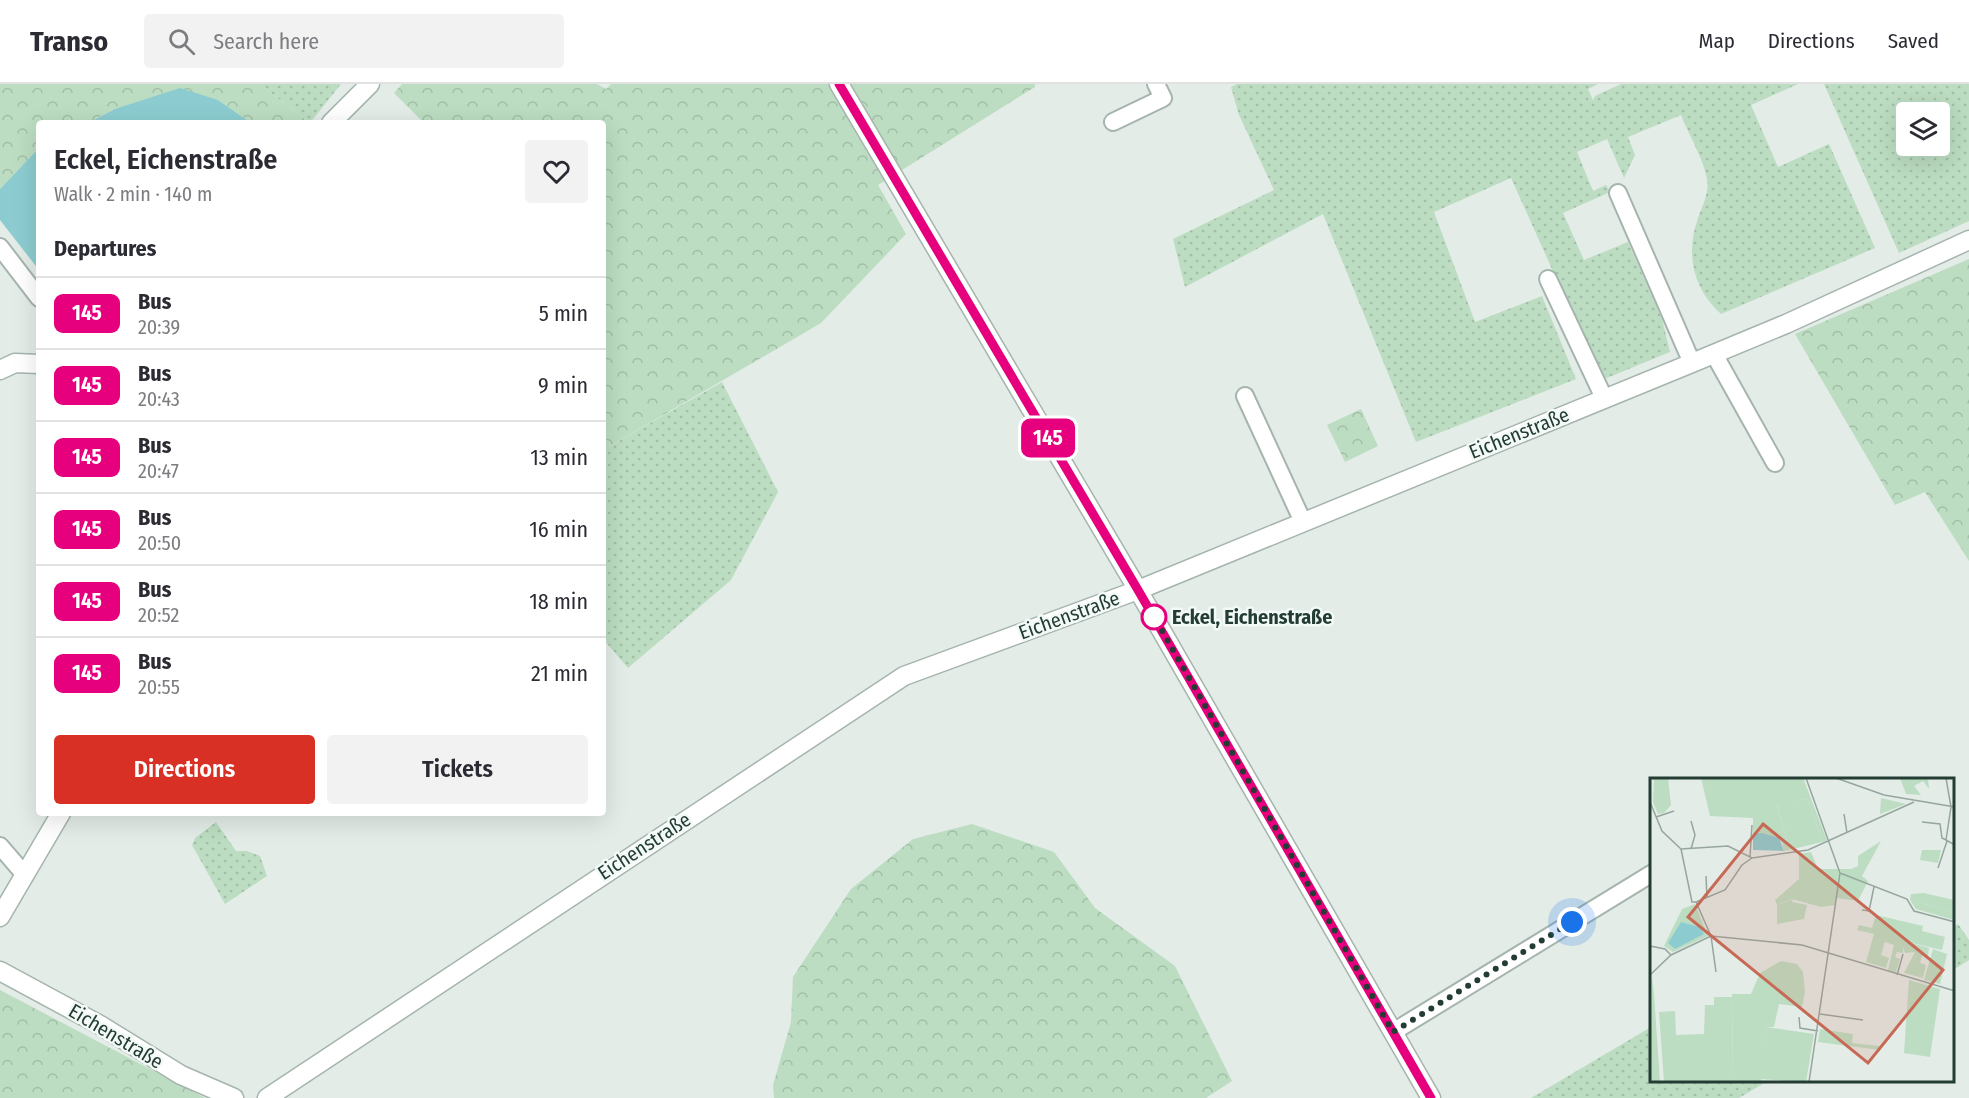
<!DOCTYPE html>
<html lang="en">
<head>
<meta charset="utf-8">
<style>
  body { margin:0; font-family:"Fira Sans Condensed",sans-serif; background:#f2f2f3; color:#2b2b33; height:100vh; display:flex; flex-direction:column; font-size:22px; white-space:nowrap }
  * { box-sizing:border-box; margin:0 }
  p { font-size:20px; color:#7c7c81 }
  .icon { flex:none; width:33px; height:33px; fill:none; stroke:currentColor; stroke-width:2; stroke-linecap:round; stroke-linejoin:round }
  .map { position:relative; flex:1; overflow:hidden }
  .details { position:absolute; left:36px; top:36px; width:570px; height:696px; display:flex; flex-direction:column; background:#fff; border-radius:6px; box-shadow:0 6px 24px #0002 }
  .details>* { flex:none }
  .badge { padding:0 12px; border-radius:9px; font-size:21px; line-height:39px }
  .controls { position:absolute; left:1896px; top:18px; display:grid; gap:12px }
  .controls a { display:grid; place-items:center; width:54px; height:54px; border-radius:6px; background:#fff; box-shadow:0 6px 24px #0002; font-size:30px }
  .you { position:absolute; width:30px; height:30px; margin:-15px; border:4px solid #fff; border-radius:50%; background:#1a73e8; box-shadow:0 0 0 9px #1a73e833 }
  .map>.badge { position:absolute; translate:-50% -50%; box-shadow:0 0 0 3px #fff }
  h2 { padding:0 18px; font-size:22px; line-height:54px }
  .round { display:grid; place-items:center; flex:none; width:63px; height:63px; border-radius:6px; background:#f2f2f3 }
  .summary { display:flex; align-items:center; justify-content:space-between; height:102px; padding:0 18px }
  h1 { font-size:28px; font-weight:600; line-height:45px }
  .cta { display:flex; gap:12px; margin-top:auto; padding:12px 18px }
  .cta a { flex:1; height:69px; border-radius:6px; background:#d93025; color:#fff; font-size:24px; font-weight:600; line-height:69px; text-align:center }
  .cta a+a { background:#f2f2f3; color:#2b2b33 }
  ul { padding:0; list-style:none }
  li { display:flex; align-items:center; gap:18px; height:72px; padding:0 18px; border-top:2px solid #e1e1e2 }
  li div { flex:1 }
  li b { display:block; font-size:22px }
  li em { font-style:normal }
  li .badge { min-width:66px; font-weight:700; text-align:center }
  header { display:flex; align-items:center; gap:36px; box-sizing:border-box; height:84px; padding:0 30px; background:#fff; border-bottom:2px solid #e1e1e2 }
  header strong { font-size:28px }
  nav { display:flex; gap:33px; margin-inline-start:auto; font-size:21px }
  .search { width:420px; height:54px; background:#f2f2f3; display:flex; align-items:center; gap:15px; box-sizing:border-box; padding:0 21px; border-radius:6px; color:#7c7c81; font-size:22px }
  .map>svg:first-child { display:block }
</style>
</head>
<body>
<header>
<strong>Transo</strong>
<div class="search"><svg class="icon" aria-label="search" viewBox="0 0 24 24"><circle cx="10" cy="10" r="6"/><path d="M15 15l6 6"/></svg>Search here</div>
<nav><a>Map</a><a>Directions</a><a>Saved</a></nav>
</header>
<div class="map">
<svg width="1969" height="1014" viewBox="0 0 1969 1014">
  <defs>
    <pattern id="grass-dots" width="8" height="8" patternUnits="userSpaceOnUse" patternTransform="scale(1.5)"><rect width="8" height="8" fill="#bcddc2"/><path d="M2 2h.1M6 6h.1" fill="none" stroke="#a1bfa7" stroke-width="1.8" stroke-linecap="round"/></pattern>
    <pattern id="forest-crowns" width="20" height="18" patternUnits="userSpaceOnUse" patternTransform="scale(1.5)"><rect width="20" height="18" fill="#bcddc2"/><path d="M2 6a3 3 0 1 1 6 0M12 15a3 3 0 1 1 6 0" fill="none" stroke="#a1bfa7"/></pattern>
  </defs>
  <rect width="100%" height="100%" fill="#e3ece7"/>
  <g fill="url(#grass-dots)" fill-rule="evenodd">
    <polygon points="259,0 341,0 310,39"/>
    <path d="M 1237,0 L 1598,0 L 1588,5 L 1593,16 L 1595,12 L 1621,0 L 1798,0 L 1751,21 L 1778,83 L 1829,60 L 1875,164 L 1721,230 C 1693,205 1685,170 1698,134 C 1702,123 1710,107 1707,95 C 1704,76 1688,49 1681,31 L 1628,53 L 1635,71 L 1624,94 L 1607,55 L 1577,68 L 1593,107 L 1606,101 L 1610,108 L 1563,129 L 1584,176 L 1628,158 L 1662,235 L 1670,268 L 1602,296 L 1511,94 L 1434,128 L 1475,238 L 1542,212 L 1576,295 L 1416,358 L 1323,130 L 1185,203 L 1173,155 L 1274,106 L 1239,31 L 1231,3 Z"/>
    <path d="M 1824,0 L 1969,0 L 1969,137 L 1899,169 ZM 1906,28 L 1940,28 L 1940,62 L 1906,62 Z"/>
    <polygon points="722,298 778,408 731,496 628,584 603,555 603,350 610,362"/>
    <polygon points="216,738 236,767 247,767 260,772 267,792 225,820 192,761 195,754"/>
    <polygon points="1958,840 1969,856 1969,876 1953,886 1953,843"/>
    <polygon points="1651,943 1651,998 1766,998 1739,1014 1531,1014"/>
  </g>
  <g fill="url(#forest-crowns)">
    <polygon points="0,0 259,0 310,39 251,39 218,16 115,25 88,39 39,39 39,64 0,105"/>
    <polygon points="402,0 597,0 606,5 611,0 1035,0 1035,3 878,101 906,150 821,239 610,362 603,350 603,39 424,39 394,9"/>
    <polygon points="1969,175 1969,477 1925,408 1895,421 1795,250"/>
    <polygon points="1361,325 1378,362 1345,378 1327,341"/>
    <polygon points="972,740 1054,768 1095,824 1175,882 1232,997 1206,1014 774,1014 773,1001 791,938 793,893 851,805 913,755"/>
    <polygon points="0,906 205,1014 0,1014"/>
  </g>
  <g fill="#8cccd0">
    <polygon points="180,4 218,16 251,39 88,39 115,25"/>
    <polygon points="39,64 39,186 0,136 0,105"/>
  </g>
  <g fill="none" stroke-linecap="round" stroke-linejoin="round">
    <g stroke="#a6b4ae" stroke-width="20">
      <g id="lane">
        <polyline points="1113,38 1163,14 1156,0"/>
        <polyline points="1618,109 1692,279"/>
        <polyline points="0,163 39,214"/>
        <polyline points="1548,195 1604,314"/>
        <polyline points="1714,270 1775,379"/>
        <polyline points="1245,312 1303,438"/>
        <polyline points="0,762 25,791"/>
        <polyline points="1393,948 1651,790"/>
      </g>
    </g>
    <g stroke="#a6b4ae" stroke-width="21">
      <g id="street">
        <polyline points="839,0 1138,506 1431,1014"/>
        <polyline points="331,39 370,0"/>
        <polyline points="0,286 15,279 39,280"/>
        <polyline points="0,833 61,729"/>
        <polyline points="0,887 100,941 181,991 234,1014"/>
        <polyline points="267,1014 904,592 1138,506 1692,279 1786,240 1969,156"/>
      </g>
    </g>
    <use href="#lane" stroke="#fff" stroke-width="16"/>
    <use href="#street" stroke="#fff" stroke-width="18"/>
  </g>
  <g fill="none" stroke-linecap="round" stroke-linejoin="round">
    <g stroke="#fff" stroke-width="14">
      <polyline id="line" points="839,0 1138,506 1431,1014"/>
    </g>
    <use href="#line" stroke="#e6007e" stroke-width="9"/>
    <polyline stroke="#233d34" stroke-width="6" stroke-dasharray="0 10.8" points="1154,533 1150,526 1393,948 1572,838"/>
  </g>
  <circle fill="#fff" stroke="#e6007e" stroke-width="3" cx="1154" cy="533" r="12"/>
  <g text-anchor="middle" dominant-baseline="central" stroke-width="5" stroke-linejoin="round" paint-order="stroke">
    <g font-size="20" fill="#233d34" stroke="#f3f9f6">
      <text transform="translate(1519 349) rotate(-22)">Eichenstraße</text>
      <text transform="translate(1069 531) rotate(-20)">Eichenstraße</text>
      <text transform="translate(644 762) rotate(-33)">Eichenstraße</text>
      <text transform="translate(116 952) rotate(31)">Eichenstraße</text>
    </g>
    <g font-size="20" font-weight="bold" fill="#233d34" stroke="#f3f9f6" text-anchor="start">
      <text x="1172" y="533">Eckel, Eichenstraße</text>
    </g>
  </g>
  <g transform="translate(1650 694)">
    <rect width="304" height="304" fill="#e3ece7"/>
    <path d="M 250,0 L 278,0 L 279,11 L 273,3 L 264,8 L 271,17 L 256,16 ZM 158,21 L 172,64 L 139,72 L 127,25 ZM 272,72 L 291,72 L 288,85 L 270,82 ZM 143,121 L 142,124 L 157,127 L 154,141 L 127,146 L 127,127 ZM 260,122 L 304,134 L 304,142 L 266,131 ZM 226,137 L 273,148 L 272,153 L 295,159 L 292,172 L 258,164 L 279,170 L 278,179 L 272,178 L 270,185 L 276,187 L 273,200 L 254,195 L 265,174 L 255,175 L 253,169 L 253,175 L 247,174 L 245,179 L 250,181 L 246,194 L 238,192 L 244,167 L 235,164 L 231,177 L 239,180 L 236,190 L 216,184 L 224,156 L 207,152 L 209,147 L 222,150 ZM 283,171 L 297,176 L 290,206 L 274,202 ZM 2,198 L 4,216 L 10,304 L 0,304 ZM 64,219 L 82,219 L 83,304 L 14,304 L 9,234 L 25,233 L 26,257 L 54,256 L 55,227 L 64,227 ZM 116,249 L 164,256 L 156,304 L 110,301 ZM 170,251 L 203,256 L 202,265 L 230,268 L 230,272 L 168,264 Z" fill="#bcddc2"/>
    <path d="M 4,0 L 18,0 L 21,27 L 14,35 L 8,36 L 3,24 ZM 51,0 L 153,0 L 177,62 L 172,64 L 158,21 L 127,26 L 139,72 L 134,73 L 132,64 L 103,56 L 103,40 L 60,38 ZM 231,20 L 256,26 L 230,36 ZM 231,63 L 212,98 L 218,103 L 208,123 L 186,120 L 185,127 L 171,129 L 142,121 L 127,127 L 125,122 L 149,101 L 149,76 L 161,74 L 168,91 L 201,91 L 208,88 L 208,78 ZM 274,115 L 304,122 L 304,134 L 260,122 L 261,116 ZM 45,126 L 58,158 L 23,174 L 14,168 L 32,131 ZM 131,183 L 147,186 L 153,194 L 155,214 L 152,229 L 129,226 L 124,249 L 116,249 L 111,304 L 83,304 L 82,216 L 101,216 L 110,195 ZM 259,202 L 290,211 L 280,279 L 254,275 Z" fill="#bcddc2"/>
    <path d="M 112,55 L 129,60 L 134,73 L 103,72 L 103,56 ZM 31,144 L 49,149 L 54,156 L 25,171 L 18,165 Z" fill="#8cccd0"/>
    <path fill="none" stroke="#96a69f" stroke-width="1.5" d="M 0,0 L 0,24 L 12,53 L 31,71 L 78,68 L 102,80 L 158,72 L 264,24M 156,0 L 190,95 L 159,304M 186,0 L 234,17 L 305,29M 296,0 L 301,29 L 296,62 L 305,67M 194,36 L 197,55M 6,39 L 24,33M 272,44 L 290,46 L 292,60 L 296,62M 31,71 L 42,124 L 46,124 L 61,158 L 66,194M 41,71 L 45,57 L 41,43M 100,79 L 102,47M 288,90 L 297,63M 190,95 L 257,121 L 264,133 L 305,144M 56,98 L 57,120M 46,124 L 75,112 L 92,87 L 102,80M 212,132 L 219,133 L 224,109M 0,168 L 15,171 L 21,177M 0,197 L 21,177 L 61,158 L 152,167 L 305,213M 247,197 L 253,176M 170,236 L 213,242M 149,239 L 150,250 L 168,253"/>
    <path fill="#c66a56" fill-opacity="0.15" stroke="#c66a56" stroke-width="3" d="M 113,46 L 293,192 L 218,285 L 38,139 Z"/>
    <rect width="304" height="304" fill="none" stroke="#233d34" stroke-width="3"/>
  </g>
</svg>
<div class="controls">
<a><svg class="icon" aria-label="layers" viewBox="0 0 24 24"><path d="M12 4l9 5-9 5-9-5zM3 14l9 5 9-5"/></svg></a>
</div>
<div class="you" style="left:1572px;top:838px"></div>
<b class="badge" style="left:1048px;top:354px;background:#e6007e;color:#fff">145</b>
<section class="details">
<div class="summary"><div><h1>Eckel, Eichenstraße</h1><p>Walk · 2 min · 140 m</p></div><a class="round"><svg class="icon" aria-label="heart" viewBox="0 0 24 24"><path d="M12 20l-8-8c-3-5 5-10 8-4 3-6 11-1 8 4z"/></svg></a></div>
<h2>Departures</h2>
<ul>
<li><span class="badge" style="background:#e6007e;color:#fff">145</span><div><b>Bus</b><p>20:39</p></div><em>5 min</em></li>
<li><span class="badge" style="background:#e6007e;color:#fff">145</span><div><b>Bus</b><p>20:43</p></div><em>9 min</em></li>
<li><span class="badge" style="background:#e6007e;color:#fff">145</span><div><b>Bus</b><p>20:47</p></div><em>13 min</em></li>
<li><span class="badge" style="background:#e6007e;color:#fff">145</span><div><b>Bus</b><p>20:50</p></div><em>16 min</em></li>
<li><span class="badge" style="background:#e6007e;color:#fff">145</span><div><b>Bus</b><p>20:52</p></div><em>18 min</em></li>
<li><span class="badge" style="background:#e6007e;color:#fff">145</span><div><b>Bus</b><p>20:55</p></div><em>21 min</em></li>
</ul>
<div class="cta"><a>Directions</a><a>Tickets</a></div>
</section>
</div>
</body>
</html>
